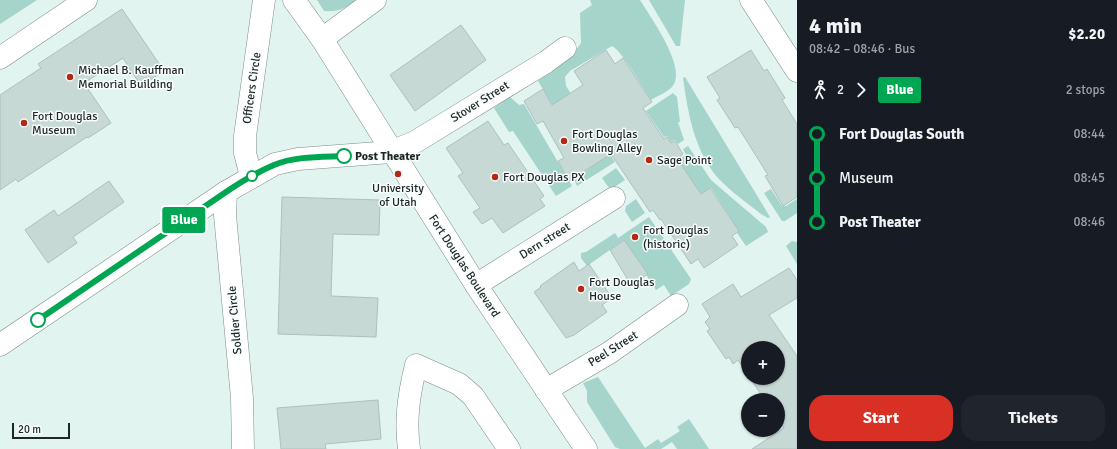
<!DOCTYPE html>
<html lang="en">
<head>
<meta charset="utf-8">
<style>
  body { margin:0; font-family:Signika,sans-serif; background:#20242c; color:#f1f3f6; height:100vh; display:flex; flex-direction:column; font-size:15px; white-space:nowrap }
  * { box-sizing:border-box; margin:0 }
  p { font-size:13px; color:#9ea1a6 }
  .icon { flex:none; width:22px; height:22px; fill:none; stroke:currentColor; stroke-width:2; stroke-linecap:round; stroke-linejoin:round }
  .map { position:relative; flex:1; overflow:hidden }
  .side { display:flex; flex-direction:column; background:#171b24; width:320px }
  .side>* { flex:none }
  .badge { padding:0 8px; border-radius:3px; font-size:14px; line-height:26px }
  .tools { position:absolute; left:741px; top:341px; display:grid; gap:8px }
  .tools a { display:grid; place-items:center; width:44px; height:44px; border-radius:50%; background:#171b24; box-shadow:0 1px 3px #0004; font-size:20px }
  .scale { position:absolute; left:12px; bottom:10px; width:58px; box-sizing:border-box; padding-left:4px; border:2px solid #1f2625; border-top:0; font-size:11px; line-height:14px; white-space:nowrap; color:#1f2625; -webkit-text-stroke:3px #f7fefd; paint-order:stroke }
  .map>.badge { position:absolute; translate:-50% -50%; box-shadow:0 0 0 2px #fff }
  .legs { display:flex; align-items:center; gap:6px; height:44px; padding:0 12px; font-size:13px }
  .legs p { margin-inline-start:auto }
  .overview { display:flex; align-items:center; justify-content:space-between; height:68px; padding:0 12px }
  h1 { font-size:22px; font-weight:800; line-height:30px }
  .cta { display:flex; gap:8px; margin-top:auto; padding:8px 12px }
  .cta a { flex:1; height:46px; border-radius:16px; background:#d93025; color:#fff; font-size:16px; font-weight:800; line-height:46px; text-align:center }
  .cta a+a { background:#20242c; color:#f1f3f6 }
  ul { padding:0 12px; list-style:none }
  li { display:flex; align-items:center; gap:14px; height:44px; font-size:15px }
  li i { display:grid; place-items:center; width:6px; height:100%; margin:0 5px; background:currentColor }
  li i::after { content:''; width:10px; height:10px; margin:-5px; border:3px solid; border-radius:50%; background:#171b24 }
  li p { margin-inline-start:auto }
  li:first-child i { background:linear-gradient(#0000 50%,currentColor 0) }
  li:last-child i { background:linear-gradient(currentColor 50%,#0000 0) }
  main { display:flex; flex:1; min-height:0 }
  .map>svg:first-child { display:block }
</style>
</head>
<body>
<main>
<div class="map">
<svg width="797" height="449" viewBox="0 0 797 449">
  <rect width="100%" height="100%" fill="#e1f4f0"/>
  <g fill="#a5d4cb">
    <polygon points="0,0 37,0 0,24"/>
    <path d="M 317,0 L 357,0 C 345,8 340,12 324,11 Z"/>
    <path d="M 590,0 L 640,0 C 651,18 685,65 674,84 C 671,91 657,96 651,100 C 644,89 621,50 612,46 L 570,71 L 565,77 L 566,86 L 615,162 L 577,186 L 574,179 L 590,168 L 538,81 L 574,53 L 581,43 L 580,13 L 592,5 Z"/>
    <polygon points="649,0 685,0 680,46 676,46"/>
    <path d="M 685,77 L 770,217 L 768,218 L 761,214 C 747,203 730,191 718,178 C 694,150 688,113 683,78 Z"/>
    <polygon points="673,93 677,97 680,122 678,122 684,140 678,144 675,140 671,142 667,136 664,137 646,111"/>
    <polygon points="510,97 519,105 524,104 572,186 556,196 513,131 509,132 494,108"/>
    <polygon points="688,146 711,180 766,227 768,232 746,246 737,233 739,231 711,188 701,194 680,163 683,161 681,158 686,155 683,149"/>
    <polygon points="616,168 625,180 613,188 609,188 602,178"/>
    <polygon points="771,189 782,206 786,206 797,199 797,213 785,221 782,221 764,193"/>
    <polygon points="636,199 645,213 632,222 625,211 626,206"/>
    <polygon points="649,217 691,279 689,284 671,296 664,285 656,290 624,240 587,266 581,258 581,253 586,252 615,233 618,238"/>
    <polygon points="792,241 797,242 797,264 786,246"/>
    <polygon points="598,377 645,448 658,439 661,443 680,431 677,427 689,419 709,449 677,449 672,442 661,449 620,449 615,447 587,402 587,391 583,383"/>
  </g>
  <g fill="#c7d9d5" stroke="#aec0bc">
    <polygon points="122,9 164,71 141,86 123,58 84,83 111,123 88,138 87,137 18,182 16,179 0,190 0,95 41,68 38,64"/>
    <polygon points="461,25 486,60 415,111 390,75"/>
    <polygon points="606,50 615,64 623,58 652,102 643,108 664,139 667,137 671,143 675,141 683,154 680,156 683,161 680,163 701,194 710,188 739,231 732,236 738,245 704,268 698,259 691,264 661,219 660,220 653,210 650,212 611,154 569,181 558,161 564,158 543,121 537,124 524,101 543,89 552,105 583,85 574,71"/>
    <polygon points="751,50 764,71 767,69 785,98 782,100 797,124 797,197 783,206 765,176 768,175 738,127 735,128 717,100 720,98 707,77"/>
    <polygon points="488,121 504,145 508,143 544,196 540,199 545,206 503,233 492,218 482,224 473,212 480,208 458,176 463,173 446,148"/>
    <polygon points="109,181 124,202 73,237 77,243 48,263 25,230 54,210 58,216"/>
    <polygon points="282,197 380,200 379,235 333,234 331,296 378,298 376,337 278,334"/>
    <polygon points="624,240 648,274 631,285 610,250"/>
    <polygon points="574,262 579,271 589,264 612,298 602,305 607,312 574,335 566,338 534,292 541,287 540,286"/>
    <polygon points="789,268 797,280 797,298 769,315 797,356 797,449 752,449 784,428 778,420 778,400 765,400 750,378 778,378 778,348 748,348 748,375 738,360 733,364 729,357 726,359 707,331 710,329 705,322 710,317 702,304 733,284 741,297"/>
    <polygon points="378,400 381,439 325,444 326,449 281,449 277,408"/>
  </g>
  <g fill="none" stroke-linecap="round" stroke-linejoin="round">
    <g stroke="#7c8d89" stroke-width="23">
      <g id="minor">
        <polyline points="294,0 322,39 476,285 586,449"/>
        <polyline points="751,0 797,71"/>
        <polyline points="322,39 375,0"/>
        <polyline points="0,58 86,0"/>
        <polyline points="251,176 245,153 245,136 264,0"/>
        <polyline points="226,192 225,215 242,398 243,449"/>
        <polyline points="476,285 614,198"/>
        <polyline points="0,345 226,192 275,164 298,159 391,152 415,142 546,62 565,48"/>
        <polyline points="546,390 609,353 677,305"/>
        <path d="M 409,449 C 405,419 409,394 416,365 L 459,384 L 473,396 L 509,449"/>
      </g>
    </g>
    <use href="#minor" stroke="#fff" stroke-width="22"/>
  </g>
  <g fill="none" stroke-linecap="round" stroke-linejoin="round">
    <g stroke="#fff" stroke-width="9">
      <path id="line-1" d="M 38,320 L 226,192 C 241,182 257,172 274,165 C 295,156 322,157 344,156"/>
    </g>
    <use href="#line-1" stroke="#00a651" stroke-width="6"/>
  </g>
  <g fill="#b52814" stroke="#f7fefd" stroke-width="1.5">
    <circle cx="70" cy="77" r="4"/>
    <circle cx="24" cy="123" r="4"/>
    <circle cx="564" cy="141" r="4"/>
    <circle cx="649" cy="160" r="4"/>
    <circle cx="398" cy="174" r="4"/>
    <circle cx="495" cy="177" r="4"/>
    <circle cx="635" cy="237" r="4"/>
    <circle cx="581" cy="289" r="4"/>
  </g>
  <g fill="#fff" stroke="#00a651" stroke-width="2">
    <circle cx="344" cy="156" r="7"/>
    <circle cx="252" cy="176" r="5"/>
    <circle cx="38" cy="320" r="7"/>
  </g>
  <g text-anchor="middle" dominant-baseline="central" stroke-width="3" stroke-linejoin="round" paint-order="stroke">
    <g font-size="12" fill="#1f2625" stroke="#f7fefd" text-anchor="start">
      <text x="78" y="70">Michael B. Kauffman<tspan x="78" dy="14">Memorial Building</tspan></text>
      <text x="32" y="116">Fort Douglas<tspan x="32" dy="14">Museum</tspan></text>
      <text x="572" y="134">Fort Douglas<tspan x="572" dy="14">Bowling Alley</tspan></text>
      <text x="657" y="160">Sage Point</text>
      <text x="503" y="177">Fort Douglas PX</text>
      <text x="398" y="188" text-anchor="middle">University<tspan x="398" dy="14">of Utah</tspan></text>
      <text x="643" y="230">Fort Douglas<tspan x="643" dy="14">(historic)</tspan></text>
      <text x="589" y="282">Fort Douglas<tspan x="589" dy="14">House</tspan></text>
    </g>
    <g font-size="12" fill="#1f2625" stroke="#f7fefd">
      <text transform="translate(252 88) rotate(-82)">Officers Circle</text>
      <text transform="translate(480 102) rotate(-32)">Stover Street</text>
      <text transform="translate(545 241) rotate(-32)">Dern street</text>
      <text transform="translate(464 266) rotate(57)">Fort Douglas Boulevard</text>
      <text transform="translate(235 320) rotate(-95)">Soldier Circle</text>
      <text transform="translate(613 349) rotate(-32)">Peel Street</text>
    </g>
    <g font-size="12" font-weight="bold" fill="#1f2625" stroke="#f7fefd" text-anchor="start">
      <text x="355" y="156">Post Theater</text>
    </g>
  </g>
</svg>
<div class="tools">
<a>+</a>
<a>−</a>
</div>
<div class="scale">20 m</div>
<b class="badge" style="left:184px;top:220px;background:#00a651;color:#fff">Blue</b>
</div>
<section class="side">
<div class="overview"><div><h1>4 min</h1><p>08:42 – 08:46 · Bus</p></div><b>$2.20</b></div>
<div class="legs"><svg class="icon" aria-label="walk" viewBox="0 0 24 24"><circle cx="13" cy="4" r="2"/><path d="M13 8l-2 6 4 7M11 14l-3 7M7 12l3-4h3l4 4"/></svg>2<svg class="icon" aria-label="forward" viewBox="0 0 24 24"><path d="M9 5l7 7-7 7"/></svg><b class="badge" style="background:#00a651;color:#fff">Blue</b><p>2 stops</p></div>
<ul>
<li><i style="color:#00a651"></i><b>Fort Douglas South</b><p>08:44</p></li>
<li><i style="color:#00a651"></i><span>Museum</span><p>08:45</p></li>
<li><i style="color:#00a651"></i><b>Post Theater</b><p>08:46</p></li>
</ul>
<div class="cta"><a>Start</a><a>Tickets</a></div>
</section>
</main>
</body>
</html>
